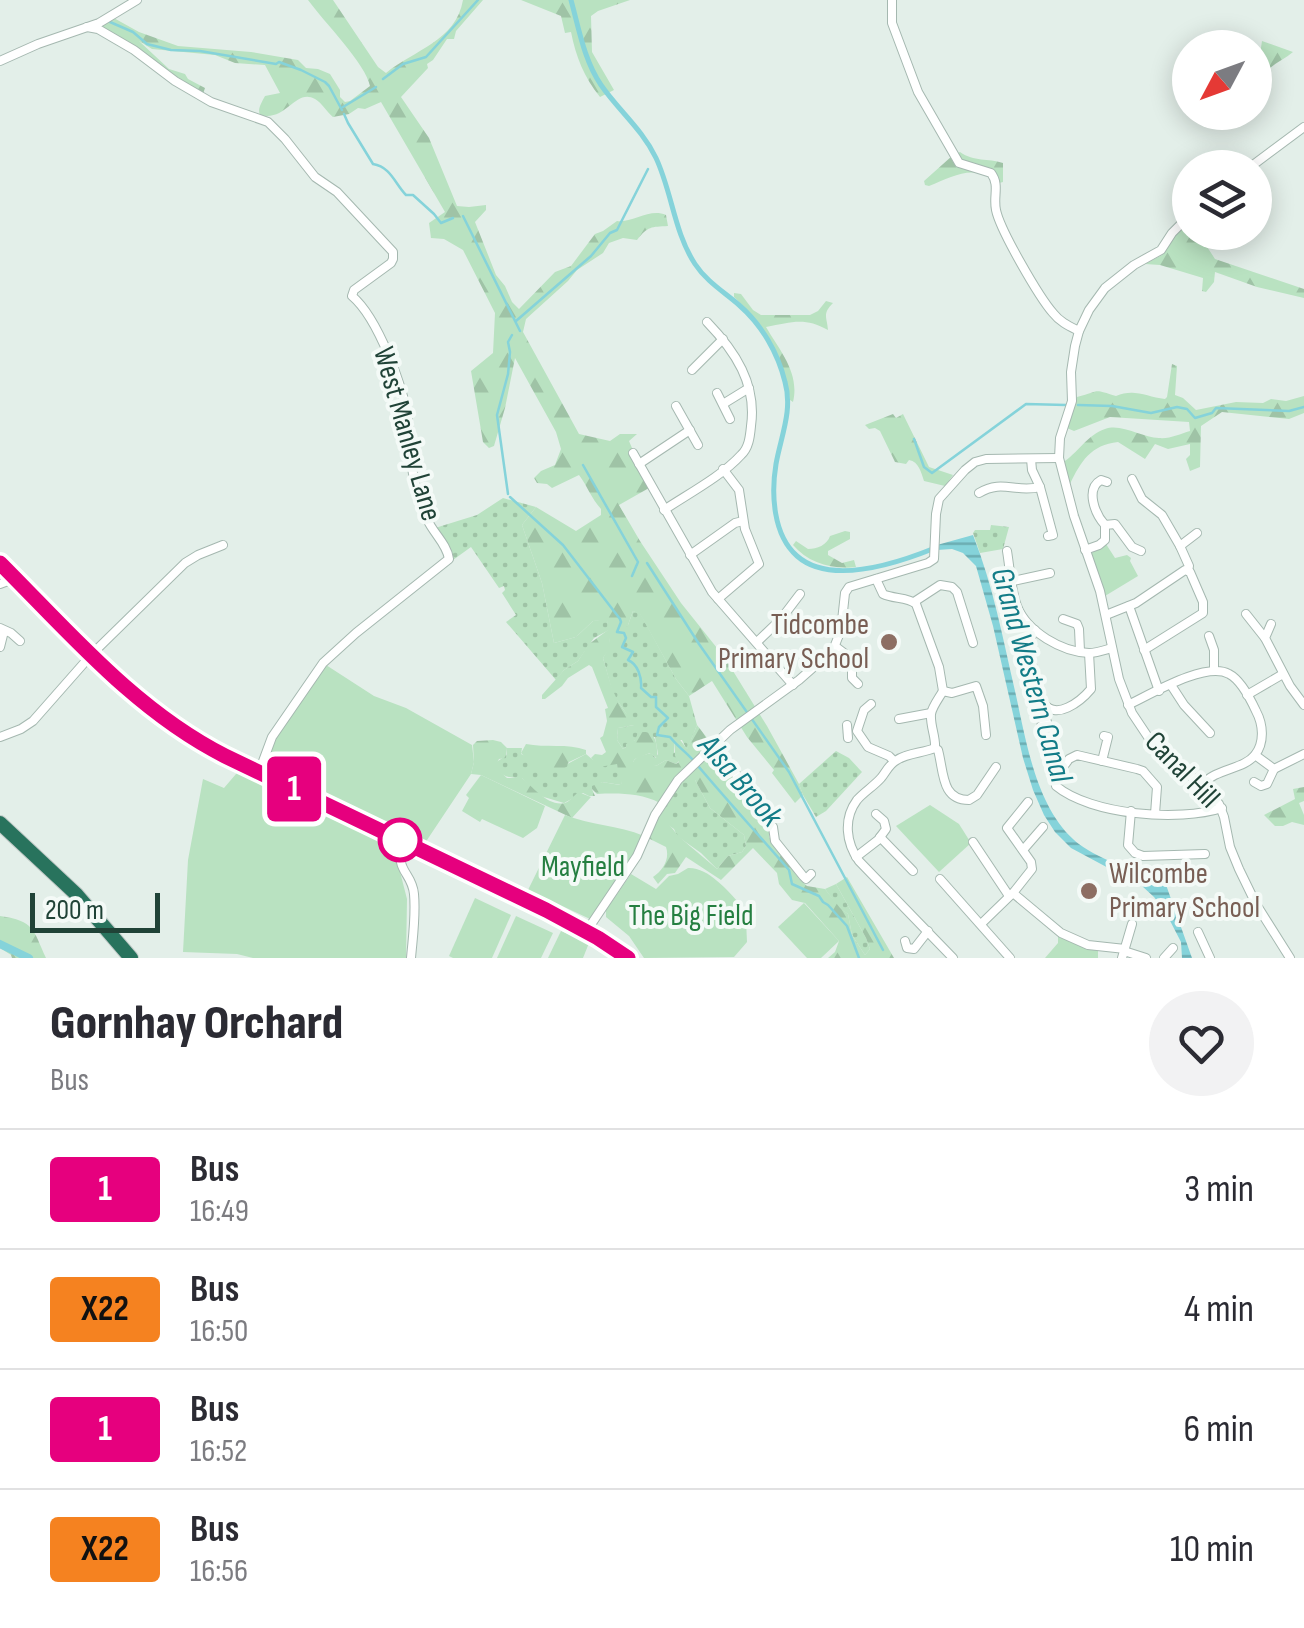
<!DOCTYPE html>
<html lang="en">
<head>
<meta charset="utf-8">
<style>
  body { margin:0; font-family:"Sofia Sans Condensed",sans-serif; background:#f2f2f3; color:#2b2b33; height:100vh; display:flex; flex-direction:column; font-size:38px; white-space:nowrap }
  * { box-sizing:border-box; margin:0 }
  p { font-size:32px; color:#7c7c81 }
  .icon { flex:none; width:55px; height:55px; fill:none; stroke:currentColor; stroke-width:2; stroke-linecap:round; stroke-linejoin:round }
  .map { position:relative; height:958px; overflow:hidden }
  .details { display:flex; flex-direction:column; background:#fff; flex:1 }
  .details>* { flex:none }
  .badge { padding:0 20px; border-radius:8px; font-size:35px; line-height:65px }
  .needle { width:65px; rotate:229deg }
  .tools { position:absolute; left:1172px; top:30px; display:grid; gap:20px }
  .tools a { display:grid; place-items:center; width:100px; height:100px; border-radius:50%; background:#fff; box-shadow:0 5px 25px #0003; font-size:50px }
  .scale { position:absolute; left:30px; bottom:25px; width:130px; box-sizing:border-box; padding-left:10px; border:5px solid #204337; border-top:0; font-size:28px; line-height:35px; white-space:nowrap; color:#204337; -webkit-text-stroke:8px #f4faf7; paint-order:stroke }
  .map>.badge { position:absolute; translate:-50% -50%; box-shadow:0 0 0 5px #fff }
  .round { display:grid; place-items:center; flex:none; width:105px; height:105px; border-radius:52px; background:#f2f2f3 }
  .head { display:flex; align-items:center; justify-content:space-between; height:170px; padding:0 50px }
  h1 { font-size:48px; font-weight:800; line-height:75px }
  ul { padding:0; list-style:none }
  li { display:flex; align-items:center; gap:30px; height:120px; padding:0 50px; border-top:2px solid #e1e1e2 }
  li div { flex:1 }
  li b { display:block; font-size:38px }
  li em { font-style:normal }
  li .badge { min-width:110px; font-weight:700; text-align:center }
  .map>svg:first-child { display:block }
</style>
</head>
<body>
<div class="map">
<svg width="1304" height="958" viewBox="0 0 1304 958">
  <defs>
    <pattern id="grass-dots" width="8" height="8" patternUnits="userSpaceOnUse" patternTransform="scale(2.5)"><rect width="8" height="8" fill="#b9e2c1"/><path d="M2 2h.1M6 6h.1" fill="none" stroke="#9fc3a6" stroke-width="1.8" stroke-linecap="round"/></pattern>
    <pattern id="forest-firs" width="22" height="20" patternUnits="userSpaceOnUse" patternTransform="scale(2.5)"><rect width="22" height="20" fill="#b9e2c1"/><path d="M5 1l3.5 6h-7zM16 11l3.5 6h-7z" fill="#9fc3a6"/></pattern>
    <pattern id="water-rules" width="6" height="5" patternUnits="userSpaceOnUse" patternTransform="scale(2.5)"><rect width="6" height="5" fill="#85d3da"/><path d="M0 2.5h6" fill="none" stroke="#6cadb2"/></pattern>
  </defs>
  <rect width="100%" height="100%" fill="#e3efe9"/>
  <g fill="url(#grass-dots)">
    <polygon points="503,498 536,507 522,525 542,583 554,643 576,637 593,621 607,619 609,630 594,638 578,661 564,670 556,680 506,622 516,615 502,593 505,590 504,586 499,588 471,547 453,560 435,528 477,515"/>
    <polygon points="991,525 1009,527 1003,549 980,553 973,533 975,530 990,530"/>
    <path d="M 633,611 L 640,613 L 676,679 L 689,696 L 697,725 L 687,750 L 682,740 L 675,740 L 674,752 L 680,760 L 676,764 L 666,760 L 656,766 L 646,762 L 633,762 C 636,756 644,755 651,753 L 656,758 L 658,754 L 655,737 L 635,740 L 623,749 L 617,740 L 618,728 L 634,725 L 613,694 L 603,658 L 608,649 L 610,637 L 628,625 Z"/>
    <path d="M 507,748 L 522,748 L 521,754 L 558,769 L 586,754 L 593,760 L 617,764 L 622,783 L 621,785 L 602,782 L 592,789 L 595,796 L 589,796 L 583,793 L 564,803 L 537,795 L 522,778 C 509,778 503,777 495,768 L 495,763 L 507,755 Z"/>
    <polygon points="836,751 849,758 862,772 826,811 816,817 803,795 799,784"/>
    <polygon points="682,780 695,780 710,808 744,835 746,846 742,852 728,856 717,869 701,853 677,836 674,829 657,817"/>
    <polygon points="836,884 866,938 870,949 865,955 852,935 848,914 839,908 825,889"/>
  </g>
  <g fill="url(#forest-firs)">
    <path d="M 308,0 L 333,0 L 378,67 L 386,73 C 414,50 456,41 463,0 L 483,0 L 456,31 L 454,39 L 447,39 L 433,60 L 427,64 L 428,68 L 401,97 L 429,138 L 457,206 L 469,207 L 486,205 L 486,210 L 475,222 L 496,275 L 505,286 L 512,302 L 519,309 L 555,272 L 571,266 L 595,234 L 603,231 L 617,221 C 634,223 649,208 666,215 L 668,226 C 651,227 648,226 637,240 L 623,238 L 609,243 L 603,253 L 577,270 L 568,281 L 526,319 L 523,332 L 579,434 L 610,441 L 620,434 L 637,434 L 629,441 L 649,488 L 619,505 L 640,541 L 681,603 L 725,658 L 767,726 L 799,784 L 803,795 L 795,803 L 772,773 L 774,770 L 747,737 L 712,681 L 689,696 L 676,679 L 640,614 L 633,611 L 628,625 L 617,641 L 610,638 L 609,649 L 603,658 C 611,685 614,703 636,723 L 634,725 L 618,728 L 617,740 L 623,749 L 626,747 L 626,744 L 635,740 L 638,733 C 655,728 658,743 657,758 L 650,753 L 635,759 L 633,762 L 650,762 L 656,766 L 666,760 L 676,764 L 679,762 L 675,756 L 675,740 L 678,737 L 687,749 L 697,725 L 711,743 L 660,803 C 640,793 619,793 597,794 L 592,789 L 592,786 L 602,782 L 620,785 L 622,783 L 619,779 L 617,764 L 599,767 L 591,758 L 595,754 L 602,755 L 606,752 L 600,738 L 603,736 L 607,721 L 605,709 L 608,708 L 592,667 L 589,665 L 568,678 L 562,686 L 545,699 L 542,699 L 542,695 L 564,670 L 578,661 L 589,644 L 608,630 L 607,620 L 593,621 L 576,637 L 554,643 L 542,583 L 522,525 L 536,507 L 576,531 L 601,515 L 601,509 C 591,498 588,487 579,475 L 552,488 L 547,484 L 537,483 L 534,478 L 541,471 L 555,465 L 561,449 L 556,432 L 515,358 L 505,408 L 494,446 L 489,448 L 483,442 L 471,371 L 493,353 L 495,313 L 463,250 L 444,239 L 431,238 L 429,223 L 445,212 L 381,102 L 365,109 L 358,108 L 349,114 L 333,117 C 327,112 322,103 315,99 C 295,88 287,122 260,115 C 257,109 262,102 265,96 L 280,93 L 265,65 L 235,63 L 215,55 L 152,49 L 139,41 L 169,69 L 185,74 L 188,79 L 205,88 L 203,94 L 200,94 L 102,29 L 100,24 L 112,17 L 139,32 L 178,46 L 251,52 L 298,60 L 306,68 L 318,69 L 330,74 L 340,90 L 340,97 L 345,102 L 350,101 L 370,86 C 366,64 324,22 308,0 Z"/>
    <path d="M 521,0 L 630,0 L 598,11 L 591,16 L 592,52 L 614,90 L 600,97 C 584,77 576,57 571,32 L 565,33 L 561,16 Z"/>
    <path d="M 1262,41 L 1293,52 C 1286,58 1277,62 1270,68 C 1264,72 1262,78 1255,82 L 1255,55 L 1260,54 Z"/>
    <path d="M 960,152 C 974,162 988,158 1003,163 L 1003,182 L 992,185 L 991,177 C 969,166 951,177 929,186 L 925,185 L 924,181 L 952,156 Z"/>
    <polygon points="1189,222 1190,232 1198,233 1215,259 1304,289 1304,298 1257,287 1215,272 1214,282 1206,292 1202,291 1203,278 1160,265 1145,264 1162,255 1175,235"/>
    <path d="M 734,293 L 741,294 L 753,310 L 761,315 L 810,315 L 818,311 L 826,301 L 833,303 C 822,314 827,317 828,330 C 805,317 792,322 766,327 C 780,351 800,373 793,402 L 790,400 C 784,358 764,325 734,297 Z"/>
    <path d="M 1172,364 L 1177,366 L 1175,395 L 1183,398 L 1196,410 L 1236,402 L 1263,403 L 1271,399 L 1286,401 L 1304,396 L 1304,413 L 1289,419 L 1222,412 L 1201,426 L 1200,467 L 1190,471 L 1186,459 L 1190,455 L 1190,444 L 1168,449 L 1155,444 L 1145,459 L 1118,442 C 1091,445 1081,461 1070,484 L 1062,463 C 1078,453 1087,435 1105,429 C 1122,423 1142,438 1159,438 C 1170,439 1180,434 1190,431 L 1189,422 L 1110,417 L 1074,431 L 1067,428 L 1077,397 C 1100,391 1092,388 1116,396 C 1134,388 1147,397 1165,399 L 1167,397 Z"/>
    <path d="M 893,414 L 896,418 L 903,414 L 929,467 L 953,475 L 945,486 L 924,481 C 921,472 919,462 909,460 L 906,464 L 895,462 L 880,431 L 875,428 L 869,429 L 865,425 Z"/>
    <path d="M 845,531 L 850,532 L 850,539 L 828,551 L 828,555 L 842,563 L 854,560 L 856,567 C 833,570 808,563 793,545 L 796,541 L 808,549 C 817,549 827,545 830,536 Z"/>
    <path d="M 493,740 L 501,742 L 507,748 L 506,758 L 499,759 L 495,767 L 507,778 L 522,778 C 533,787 548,807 565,803 C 569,802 576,794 578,792 L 591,797 L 572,818 L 481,775 L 471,774 L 474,762 L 473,745 L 477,741 Z"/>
    <path d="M 526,744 C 545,748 568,743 586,750 L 586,754 L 569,762 L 564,769 L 549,773 L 540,770 L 521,753 Z"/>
    <path d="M 707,758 L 724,765 L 749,790 L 753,808 L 769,827 L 769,837 L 799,879 L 807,886 L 825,889 L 840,908 L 848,914 L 852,935 L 865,955 L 870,949 L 866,938 L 836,884 L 847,877 L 894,958 L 828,958 L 835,952 L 839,941 L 805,903 L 792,900 L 779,884 L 777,873 L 753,848 L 721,880 L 686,857 L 675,873 L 667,874 L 658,884 L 653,877 C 663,870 670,859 666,847 L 648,838 L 657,817 C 671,822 672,831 683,840 C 694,850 706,859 717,869 L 728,856 L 742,852 L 746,846 L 744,835 L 710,808 L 695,780 L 682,780 Z"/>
    <polygon points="1304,787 1304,801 1299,803 1304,815 1304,825 1292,822 1283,826 1275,826 1264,815 1295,799 1293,789"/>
    <path d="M 0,916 C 35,921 33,930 46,958 L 12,958 L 11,955 L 0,948 Z"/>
  </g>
  <g fill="#b9e2c1">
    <polygon points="1106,544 1115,558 1127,555 1131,558 1130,561 1138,576 1105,596 1091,556 1093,551"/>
    <polygon points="326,665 374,696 406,708 472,745 474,762 471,774 425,843 264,767 274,736"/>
    <polygon points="242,767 364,826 398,847 397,860 407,899 406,958 253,958 237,954 183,952 188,860 203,779 224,788"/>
    <polygon points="481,775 545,806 537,828 523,838 482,819 480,822 462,811 469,798 466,795"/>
    <polygon points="930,805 959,824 971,843 939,872 896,826"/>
    <path d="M 565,815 C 590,825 618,825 644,836 L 640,847 L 597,914 L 590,919 L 528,890 Z"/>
    <path d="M 688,868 C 708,867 727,890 740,904 L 737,910 L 746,920 L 747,942 L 734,957 L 644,958 L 629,936 L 606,917 L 606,910 L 631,874 L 656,889 L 669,876 L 678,874 Z"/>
    <polygon points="475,898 511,915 492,958 453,958 449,956"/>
    <polygon points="804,903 839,941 821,958 807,958 778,927"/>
    <polygon points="516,916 553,933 541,958 497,958"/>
    <polygon points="561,931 589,943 583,958 548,958"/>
    <polygon points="1058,934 1098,949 1098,958 1045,958 1058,943"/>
  </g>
  <path fill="url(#water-rules)" d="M 973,535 C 993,585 1003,639 1015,691 C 1026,739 1035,804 1073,839 C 1089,855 1126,867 1148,878 L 1154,876 L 1165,882 L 1192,958 L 1182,958 L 1181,942 L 1165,911 L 1154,897 L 1142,886 L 1071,848 L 1055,832 L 1044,815 L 1033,790 L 1023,758 L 993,626 L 976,566 L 963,553 L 952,549 L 937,550 L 937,545 Z"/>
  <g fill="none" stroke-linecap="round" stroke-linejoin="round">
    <g stroke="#85d3da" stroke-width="2.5">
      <polyline points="110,22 133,32 147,44 171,50 200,51 276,64 279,62 301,70 325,82 329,86 342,110"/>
      <polyline points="383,79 403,64 426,57 478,0"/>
      <polyline points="343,107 376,87"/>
      <path d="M 344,114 L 348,123 L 373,164 C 391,167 395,184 406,195 L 413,195 L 434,214 L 441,223 L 453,218"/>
      <polyline points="463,216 520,331"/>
      <polyline points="516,321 591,256 610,233 617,230 648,169"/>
      <polyline points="1078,405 1112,406 1151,413 1177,407 1187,409 1195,418 1212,413 1216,408 1289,411 1304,407"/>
      <polyline points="914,439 924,467 932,473 1026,404 1066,405"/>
      <polyline points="583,465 638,562 632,576"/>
      <polyline points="508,494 497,415 508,374 510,352 508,342 512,335"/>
      <path d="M 510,497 L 563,545 L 620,619 L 621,622 L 617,632 L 624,633 L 626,638 L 622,647 L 633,652 L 628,660 C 638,664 642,678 641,688 L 651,697 L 656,697 L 656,707 L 668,718 L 659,727 L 657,735 L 670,737 C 677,746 685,751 693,760 C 724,797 757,833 789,870 L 792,884 L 819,896 L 823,902 L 828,905 L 847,926 L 859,958"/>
      <polyline points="647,563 699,644 789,772 883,950"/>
    </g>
    <path stroke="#85d3da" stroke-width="5" d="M 571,0 C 579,29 584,60 601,85 C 619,111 642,129 656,158 C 672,192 674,232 695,264 C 706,281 724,292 739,305 C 762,325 778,353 785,382 C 793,410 781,436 776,464 C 771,494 773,535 797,556 C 831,586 898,563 935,548"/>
    <polyline stroke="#85d3da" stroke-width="8" points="0,944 29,958"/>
    <g stroke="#a5b8b0" stroke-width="10">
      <g id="minor">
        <path d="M 892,0 L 892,23 L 918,92 L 959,163 L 991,173 C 1000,185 993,196 996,210 C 1000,230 1039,297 1053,313 C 1060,322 1069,326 1079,331"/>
        <path d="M 87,27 L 98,29 L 134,50 L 175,81 L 211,102 L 268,122 L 285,139 L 315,177 L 337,192 L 393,252 L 393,259 L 391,263 L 354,290 L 352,296 C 378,318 404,388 408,421 C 412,444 409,468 417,490 C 420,499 423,510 427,519 C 433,533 447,544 449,559 L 356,633 L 323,663 L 272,737 L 259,772"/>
        <polyline points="0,61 38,44 99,23 137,0"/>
        <polyline points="1249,168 1304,127"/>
        <polyline points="1190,215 1172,233 1161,250 1134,265 1105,288 1089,310 1079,331 1075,346 1071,372 1072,401 1060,438 1059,458 1074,516 1100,591 1119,679 1132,713 1148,737 1163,755 1206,788 1219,804 1224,817 1230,847 1239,869 1256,904 1290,958"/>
        <polyline points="692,370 723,339"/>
        <polyline points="717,393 730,419"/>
        <polyline points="723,404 749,388"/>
        <polyline points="676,406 698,445"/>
        <polyline points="633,453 712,592 793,685"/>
        <polyline points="1031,459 1032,470 1040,487 1053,535 1048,536"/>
        <polyline points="639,464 690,430"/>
        <polyline points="1132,479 1142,499 1162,515 1180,546"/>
        <path d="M 979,493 C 1002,479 1015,493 1040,487"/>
        <path d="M 664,510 C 688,494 722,476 741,455 C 749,448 750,436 751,426 C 757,384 735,351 707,322"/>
        <polyline points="1105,525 1115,524 1132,547 1141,551"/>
        <path d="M 1085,550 L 1099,545 L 1105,540 L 1105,525 C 1095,514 1085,489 1101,480 L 1107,482"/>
        <path d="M 1007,551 C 1010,569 1011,590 1017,606 C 1027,632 1062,652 1089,653 C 1096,653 1105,650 1112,648"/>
        <polyline points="690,555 735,523 743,521"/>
        <path d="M 0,563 C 70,633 136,711 225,756 L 546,910 L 598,938 L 628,958"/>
        <polyline points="1188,570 1189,566 1180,546 1197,533"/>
        <path d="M 876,579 L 883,594 C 893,599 908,597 916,604 L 939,667 L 943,691"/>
        <polyline points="1013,581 1050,573"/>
        <polyline points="0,584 16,578"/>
        <polyline points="718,599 759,564 745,529 739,490 723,469"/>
        <polyline points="914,602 940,585 952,587 957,592 973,643"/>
        <polyline points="1129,606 1159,691"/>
        <polyline points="1246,614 1265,638"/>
        <polyline points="1106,615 1136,603 1185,570 1190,572 1203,602 1203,613 1144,650"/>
        <polyline points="1063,619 1077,624 1079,629 1080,651"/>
        <polyline points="1271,624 1265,638 1290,686 1304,705"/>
        <polyline points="0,628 11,633 20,641"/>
        <path d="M 1035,630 C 1024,645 1031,661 1036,678 C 1037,685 1039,695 1043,702 C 1055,722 1081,701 1091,689 L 1089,653"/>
        <polyline points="1209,636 1214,650 1214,670"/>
        <polyline points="757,642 781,619 800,594"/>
        <polyline points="0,647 4,631"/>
        <polyline points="836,647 852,659 852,678 858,684"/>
        <polyline points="1171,685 1184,705 1210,733"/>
        <polyline points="1247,695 1283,674"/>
        <polyline points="871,704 864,710 857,731 868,747 889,756 894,761"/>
        <path d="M 1128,705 C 1151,694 1206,661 1229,674 C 1241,680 1250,698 1256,711 C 1263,724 1265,742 1255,755 C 1243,770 1216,768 1202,785"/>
        <polyline points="899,719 931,713"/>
        <polyline points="847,725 848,738"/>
        <polyline points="1041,726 1047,722 1044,714 1047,707"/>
        <path d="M 986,735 L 983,706 L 976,686 L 952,693 L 943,691 C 939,698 932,707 931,714 C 930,726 936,737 935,748 L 938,750 C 944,772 941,800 969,800 L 977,795 L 996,767"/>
        <polyline points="0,737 21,729 33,721 92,654 185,563 198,555 223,545"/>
        <path d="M 935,748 C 923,753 907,753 897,760 C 889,764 886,772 881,778 C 874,786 864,792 857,800 C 843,819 846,843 859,861 L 953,958"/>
        <polyline points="710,752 724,763 755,792 758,810 773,827 775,841 803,876 806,879 811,874"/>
        <polyline points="1255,755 1274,769 1304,754"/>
        <polyline points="1102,761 1108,737 1104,736"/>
        <polyline points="1254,782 1261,786 1267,784 1274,769"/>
        <polyline points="1131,811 1128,845 1135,853 1143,856 1205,854"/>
        <path d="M 1155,814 L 1157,787 L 1143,771 L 1137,769 L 1077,755 L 1069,759 L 1055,778 L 1056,786 C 1091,815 1179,822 1222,808"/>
        <polyline points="880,837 913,871"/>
        <path d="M 404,841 C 393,872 412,871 414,894 C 416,916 413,935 411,958"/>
        <polyline points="973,842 1009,896"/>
        <polyline points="1023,850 1043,827"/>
        <polyline points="856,857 878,840 886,829 884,821 876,814"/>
        <polyline points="940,879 1010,958"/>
        <polyline points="1013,893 1061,933 1088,945 1125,949"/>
        <polyline points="982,923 1013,893 1032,869 1031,862 1007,828 1028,802"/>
        <polyline points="586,932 637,856 655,815 678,780 730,730 799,680 833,650 841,630 845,593 849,587 928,563 934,559 936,514 939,499 965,470 975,462 986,459 1059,458"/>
        <polyline points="1198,932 1210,958"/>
        <polyline points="905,941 907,948 914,949 928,931"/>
        <polyline points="1124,951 1146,958"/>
        <polyline points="1122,958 1132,924"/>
        <polyline points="1164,958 1173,948"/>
      </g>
    </g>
    <g stroke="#c1cac7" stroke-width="16">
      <polyline id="highway" points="0,823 76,894 131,958"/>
    </g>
    <use href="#minor" stroke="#fff" stroke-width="8"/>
    <use href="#highway" stroke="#28735d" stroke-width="14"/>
  </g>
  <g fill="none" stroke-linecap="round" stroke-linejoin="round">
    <g stroke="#fff" stroke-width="22">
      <path id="line" d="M 0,563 C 70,633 136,711 225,756 L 546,910 L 598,938 L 628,958"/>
    </g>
    <use href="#line" stroke="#e6007e" stroke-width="15"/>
  </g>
  <g fill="#8d6e63" stroke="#f4faf7" stroke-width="4">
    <circle cx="889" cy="642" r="10"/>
    <circle cx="1089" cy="891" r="10"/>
  </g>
  <circle fill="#fff" stroke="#e6007e" stroke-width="5" cx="400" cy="840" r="20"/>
  <g text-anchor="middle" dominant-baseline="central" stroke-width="8" stroke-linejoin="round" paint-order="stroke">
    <g font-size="30" fill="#204337" stroke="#f4faf7">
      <text transform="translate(407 434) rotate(74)">West Manley Lane</text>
      <text transform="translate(1182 770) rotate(46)">Canal Hill</text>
    </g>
    <g font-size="30" fill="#785e54" stroke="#f4faf7" text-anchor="end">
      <text x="869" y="625">Tidcombe<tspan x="869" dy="34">Primary School</tspan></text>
      <text x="1109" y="874" text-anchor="start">Wilcombe<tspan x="1109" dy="34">Primary School</tspan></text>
    </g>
    <g font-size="30" fill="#257f41" stroke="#f4faf7">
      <text x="583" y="867">Mayfield</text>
      <text x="691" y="916">The Big Field</text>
    </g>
    <g font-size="32" font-style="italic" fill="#127c87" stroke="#f4faf7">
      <text transform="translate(1031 675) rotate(74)">Grand Western Canal</text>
      <text transform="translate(740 781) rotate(49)">Alsa Brook</text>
    </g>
  </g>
</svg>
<div class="tools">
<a><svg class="needle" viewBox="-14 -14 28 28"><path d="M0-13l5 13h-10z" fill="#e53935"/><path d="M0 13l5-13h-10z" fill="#7c7c81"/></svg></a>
<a><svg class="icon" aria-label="layers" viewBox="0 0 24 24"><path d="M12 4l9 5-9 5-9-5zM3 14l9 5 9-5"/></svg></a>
</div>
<div class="scale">200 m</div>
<b class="badge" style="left:294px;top:789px;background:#e6007e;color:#fff">1</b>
</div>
<section class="details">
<div class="head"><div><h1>Gornhay Orchard</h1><p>Bus</p></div><a class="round"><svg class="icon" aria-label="heart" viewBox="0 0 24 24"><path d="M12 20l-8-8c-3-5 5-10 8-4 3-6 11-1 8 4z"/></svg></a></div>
<ul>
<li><span class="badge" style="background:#e6007e;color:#fff">1</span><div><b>Bus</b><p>16:49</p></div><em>3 min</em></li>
<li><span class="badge" style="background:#f58220;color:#111">X22</span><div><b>Bus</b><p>16:50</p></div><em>4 min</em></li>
<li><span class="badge" style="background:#e6007e;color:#fff">1</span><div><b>Bus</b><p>16:52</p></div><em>6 min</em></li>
<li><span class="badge" style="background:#f58220;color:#111">X22</span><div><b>Bus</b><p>16:56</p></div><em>10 min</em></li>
</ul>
</section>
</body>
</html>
